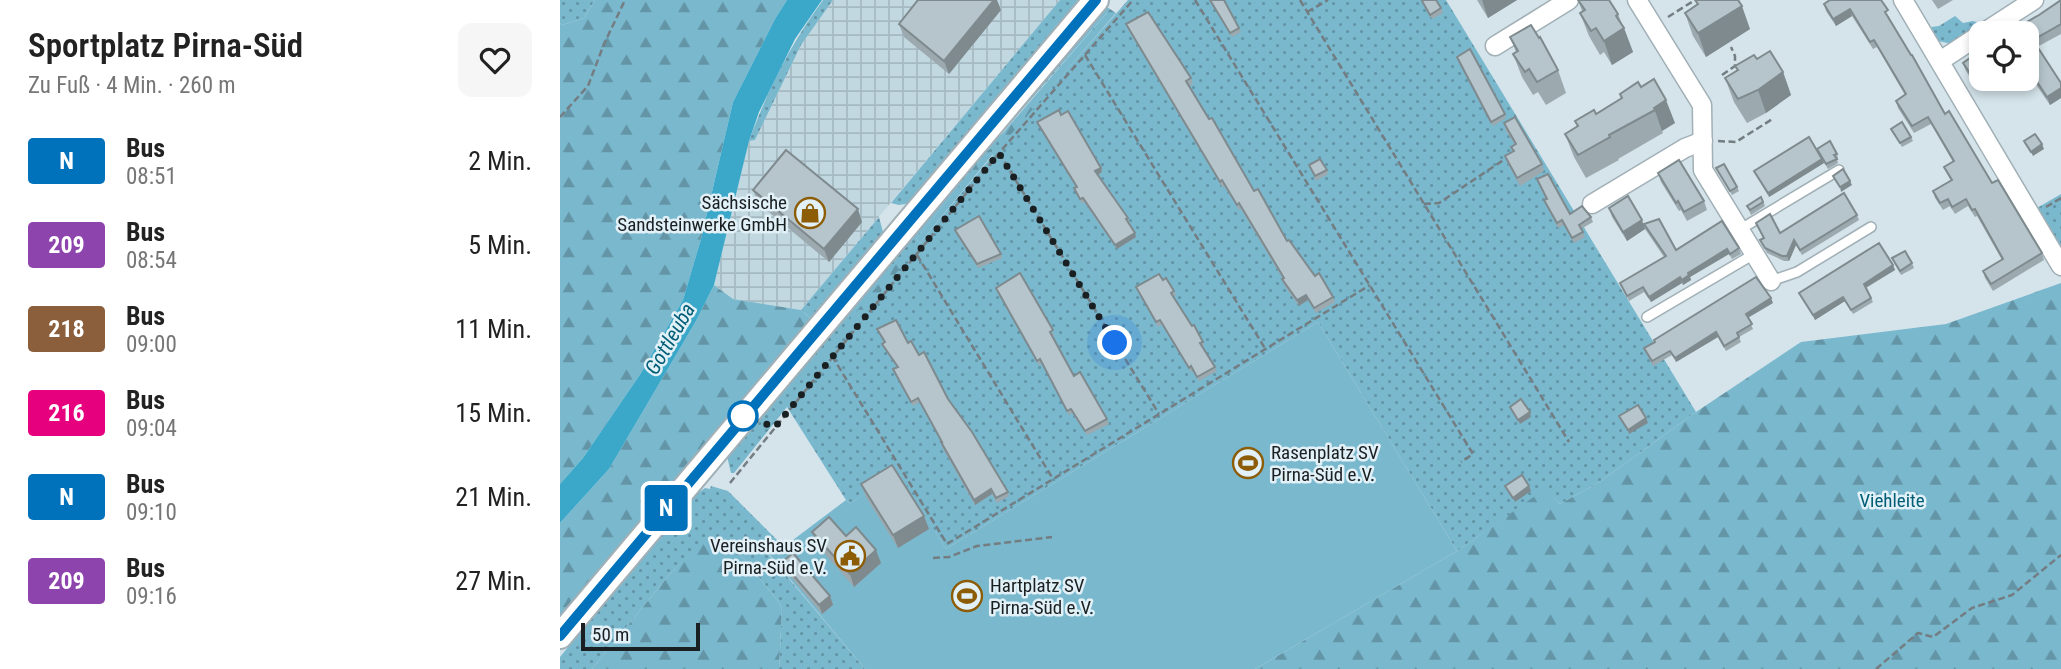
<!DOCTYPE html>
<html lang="de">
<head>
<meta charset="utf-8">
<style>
  body { margin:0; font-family:"Roboto Condensed",sans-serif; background:#f6f6f6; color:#222; height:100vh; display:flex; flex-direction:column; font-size:26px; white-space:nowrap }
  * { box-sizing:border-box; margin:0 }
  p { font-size:23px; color:#767676 }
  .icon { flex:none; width:38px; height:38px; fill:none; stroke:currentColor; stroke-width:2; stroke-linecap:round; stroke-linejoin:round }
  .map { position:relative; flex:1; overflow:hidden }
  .sheet { display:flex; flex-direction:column; background:#fff; width:560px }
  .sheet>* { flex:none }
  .badge { padding:0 14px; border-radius:5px; font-size:24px; line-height:46px }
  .tools { position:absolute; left:1409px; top:21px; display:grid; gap:14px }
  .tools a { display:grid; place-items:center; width:70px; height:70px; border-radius:14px; background:#fff; box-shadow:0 4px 10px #0003; font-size:35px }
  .scale { position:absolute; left:21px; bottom:18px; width:119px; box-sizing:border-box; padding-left:7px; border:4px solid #1a1f22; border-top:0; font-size:19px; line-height:24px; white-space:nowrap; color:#1a1f22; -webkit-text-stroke:5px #e1f1f7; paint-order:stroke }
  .you { position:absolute; width:35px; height:35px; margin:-18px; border:5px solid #fff; border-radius:50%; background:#1a73e8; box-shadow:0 0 0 10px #1a73e833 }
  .map>.badge { position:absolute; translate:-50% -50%; box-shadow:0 0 0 4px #fff }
  .round { display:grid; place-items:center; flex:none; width:74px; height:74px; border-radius:14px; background:#f6f6f6 }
  .overview { display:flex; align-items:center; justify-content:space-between; height:119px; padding:0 28px }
  h1 { font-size:33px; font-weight:600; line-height:52px }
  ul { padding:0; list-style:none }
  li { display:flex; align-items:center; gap:21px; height:84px; padding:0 28px }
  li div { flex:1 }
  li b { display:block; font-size:26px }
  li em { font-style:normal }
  li .badge { min-width:77px; font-weight:700; text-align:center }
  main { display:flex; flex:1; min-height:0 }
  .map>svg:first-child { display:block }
</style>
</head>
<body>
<main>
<section class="sheet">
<div class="overview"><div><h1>Sportplatz Pirna-Süd</h1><p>Zu Fuß · 4 Min. · 260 m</p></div><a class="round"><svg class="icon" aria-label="heart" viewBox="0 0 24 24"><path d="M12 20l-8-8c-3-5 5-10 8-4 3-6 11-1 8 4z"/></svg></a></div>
<ul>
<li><span class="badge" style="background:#0072bc;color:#fff">N</span><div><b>Bus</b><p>08:51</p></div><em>2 Min.</em></li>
<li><span class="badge" style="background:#8e44ad;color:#fff">209</span><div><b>Bus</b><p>08:54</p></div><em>5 Min.</em></li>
<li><span class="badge" style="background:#8b5e3c;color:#fff">218</span><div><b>Bus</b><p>09:00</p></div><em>11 Min.</em></li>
<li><span class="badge" style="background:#e6007e;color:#fff">216</span><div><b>Bus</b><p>09:04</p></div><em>15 Min.</em></li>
<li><span class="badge" style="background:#0072bc;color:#fff">N</span><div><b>Bus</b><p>09:10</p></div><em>21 Min.</em></li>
<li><span class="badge" style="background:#8e44ad;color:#fff">209</span><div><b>Bus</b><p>09:16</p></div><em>27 Min.</em></li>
</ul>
</section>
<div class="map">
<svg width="1501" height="669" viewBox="0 0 1501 669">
  <defs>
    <pattern id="industrial-grid" width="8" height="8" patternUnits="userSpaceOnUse" patternTransform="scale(1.75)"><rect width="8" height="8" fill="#c1d8e1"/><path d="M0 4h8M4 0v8" fill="none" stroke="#a5b9c1"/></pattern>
    <pattern id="green-dots" width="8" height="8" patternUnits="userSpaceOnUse" patternTransform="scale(1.75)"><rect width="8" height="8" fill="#7ab8ce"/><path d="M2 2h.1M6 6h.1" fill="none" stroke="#6395a7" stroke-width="1.8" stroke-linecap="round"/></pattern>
    <pattern id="forest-firs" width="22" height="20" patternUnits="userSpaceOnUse" patternTransform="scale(1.75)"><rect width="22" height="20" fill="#7ab8ce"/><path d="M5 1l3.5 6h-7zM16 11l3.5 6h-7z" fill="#6395a7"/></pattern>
  </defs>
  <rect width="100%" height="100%" fill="#d4e4ea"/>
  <polygon fill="url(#industrial-grid)" points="273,0 500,0 241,310 173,299 154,285 189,141 195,140 241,45"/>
  <g fill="url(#green-dots)" fill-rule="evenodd">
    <polygon points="0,0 35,0 24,18 2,25 0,23"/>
    <path d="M 263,0 L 273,0 L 241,45 L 195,140 L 189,141 C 208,89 230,45 263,0 Z"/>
    <polygon points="500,0 519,0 351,203 339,205 331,203"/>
    <path d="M 568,0 L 886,0 L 1136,412 L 1041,481 L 1000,504 L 985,490 L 897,551 L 758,322 L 386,549 L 339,474 L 290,503 L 286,500 L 227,407 L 174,473 L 171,473 L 167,456 L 543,4 L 550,9 L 441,134 L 446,139 ZM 428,151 L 433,155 L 360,243 L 356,239 Z"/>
    <polygon points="1395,16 1403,23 1413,21 1425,25 1392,44 1378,41 1371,27 1379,26"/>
    <polygon points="1501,194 1501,257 1477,220 1477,208"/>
    <polygon points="319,217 323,232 319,239 253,320 241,310"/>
    <polygon points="151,486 168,491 220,543 209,555 305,669 219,669 222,609 218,601 170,542 148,538 109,575 32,669 0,669 0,657 132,497 145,488 150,489"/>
  </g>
  <g fill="url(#forest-firs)">
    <polygon points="35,0 227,0 215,19 173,102 141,239 123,300 81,373 23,458 0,484 0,23 2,25 24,18"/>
    <polygon points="550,9 556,13 446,140 441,135"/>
    <polygon points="428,150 433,154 360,243 356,239"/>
    <polygon points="346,251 351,255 258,368 253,364"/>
    <polygon points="1501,283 1501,669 695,669 897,551 985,489 1000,504 1041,481 1136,412 1241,342 1386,324"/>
    <polygon points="154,285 173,299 241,310 253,320 0,619 0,523 49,469 136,321"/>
    <polygon points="148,537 170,542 218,601 222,609 219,669 32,669 109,575"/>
  </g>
  <polygon fill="#7ab8ce" points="758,322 897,551 695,669 305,669 209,554 220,543 225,546 286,500 290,503 339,473 386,549"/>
  <polygon fill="#3ba8ca" points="227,0 262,0 235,39 199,112 189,141 154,285 136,321 49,469 0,523 0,484 23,458 81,373 123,300 141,239 173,102 215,19"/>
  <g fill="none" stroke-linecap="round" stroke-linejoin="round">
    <g stroke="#a1b0b6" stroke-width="12">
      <g id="lane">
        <polyline points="1179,230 1279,170"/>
        <polyline points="1211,281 1237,272 1311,227"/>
        <polyline points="1087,317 1194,254"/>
      </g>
    </g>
    <g stroke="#a1b0b6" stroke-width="21">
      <g id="street">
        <polyline points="1077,0 1142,105 1143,170 1211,281"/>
        <polyline points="1343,0 1501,266"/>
        <polyline points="1423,33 1474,0"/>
        <polyline points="935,46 1009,0"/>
        <polyline points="1380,61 1421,34"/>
        <polyline points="1032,204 1125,148 1143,141"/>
      </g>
    </g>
    <g stroke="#a1b0b6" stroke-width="28">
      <polyline id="secondary" points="0,636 536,0"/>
    </g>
    <g stroke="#737d82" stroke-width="2.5" stroke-dasharray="7 3.5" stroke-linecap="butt">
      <polyline points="635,0 913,454 901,462"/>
      <polyline points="740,0 1009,442"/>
      <polyline points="747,12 768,0"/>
      <polyline points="1108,17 1135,0"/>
      <polyline points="525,55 706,350"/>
      <polyline points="1162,75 1175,66 1175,56 1171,47"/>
      <polyline points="0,117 28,86 44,44 65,0"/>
      <polyline points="1158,141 1176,142 1214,118"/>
      <polyline points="439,153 599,414"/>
      <polyline points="864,204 879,203 945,159"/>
      <polyline points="1486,207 1501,198"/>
      <polyline points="357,255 493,479"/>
      <polyline points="272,356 387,544 810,285"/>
      <polyline points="170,483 439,153 573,0"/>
      <polyline points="373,558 389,557 417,546 492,537"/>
      <polyline points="1316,669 1358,633 1373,637 1412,608 1452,595 1501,555"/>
    </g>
    <use href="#lane" stroke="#fff" stroke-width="9"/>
    <use href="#street" stroke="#fff" stroke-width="18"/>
    <use href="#secondary" stroke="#fff" stroke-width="24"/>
  </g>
  <g fill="#9ca9af">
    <polygon points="649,0 664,0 681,32 672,37"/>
    <polygon points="917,0 957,0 928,18"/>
    <polygon points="1018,0 1049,0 1058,14 1073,52 1052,65 1044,52 1040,55 1029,36 1020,13 1022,11"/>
    <polygon points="1135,0 1190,29 1146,57 1133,36 1125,13 1137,5"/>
    <polygon points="1372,0 1393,0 1378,9"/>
    <polygon points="1501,0 1501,34 1477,47 1501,83 1501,98 1490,105 1466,70 1466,33 1479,15"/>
    <polygon points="862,1 881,8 883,13 872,19"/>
    <polygon points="1264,4 1330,17 1328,18 1385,114 1482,253 1484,260 1433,291 1425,278 1423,271 1442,260 1417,216 1415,217 1408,206 1395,214 1390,206 1383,210 1375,198 1373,191 1391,181 1384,167 1393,162 1371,124 1354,133 1338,108 1336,101 1345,95 1317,47 1313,49 1292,16 1276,26 1266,11"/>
    <polygon points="441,10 389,74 344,37 339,24"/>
    <polygon points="566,24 631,78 633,84 629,86 694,191 727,241 773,297 775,302 756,313 748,300 739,306 724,285 723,279 681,209 679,210 664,186 662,187 568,29"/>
    <polygon points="950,37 998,70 1006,93 986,105 978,92 973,95 962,77 953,54 956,52"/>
    <polygon points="1421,50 1416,87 1406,71 1403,63"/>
    <polygon points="897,57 945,114 946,118 933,126"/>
    <polygon points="1197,59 1223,72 1231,95 1206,113 1187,123 1174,102 1165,78 1177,71 1175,66"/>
    <polygon points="1081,87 1115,123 1102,131 1103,133 1058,159 1059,160 1026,178 1014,157 1005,134 1017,126 1015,121 1036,114 1062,99 1060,94"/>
    <polygon points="477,122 541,168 542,172 538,175 570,222 569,223 576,237 557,249 524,202 522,204 514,188 516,187 479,126"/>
    <polygon points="944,123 982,164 984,171 960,186 948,164 945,156 953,152 951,147 955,145 946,131"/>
    <polygon points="1331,129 1351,137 1353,141 1342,147"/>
    <polygon points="1257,150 1277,154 1278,158 1277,159 1278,163 1268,169 1264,162 1264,163 1209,197 1194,171"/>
    <polygon points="749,165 767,170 768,174 756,181"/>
    <polygon points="1156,168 1177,187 1179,191 1172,195"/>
    <polygon points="1098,173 1144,201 1147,210 1127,221 1121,210 1119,211 1101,182"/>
    <polygon points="977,179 1010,214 1031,217 1033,222 1021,229 1025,237 1014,243 1004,225 998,228 986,205 984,200 987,199"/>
    <polygon points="193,190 302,222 269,262 198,203"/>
    <polygon points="1201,197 1205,206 1191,215 1187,206"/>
    <polygon points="1049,208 1084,224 1116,250 1179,248 1181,254 1172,259 1169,254 1130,277 1131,280 1123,285 1122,283 1091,302 1084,292 1069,301 1060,283 1104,257 1085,229 1067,241 1052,217"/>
    <polygon points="1297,215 1299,220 1242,255 1236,245 1229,261 1224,261 1207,253 1202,244 1200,240 1203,238 1196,223 1220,233"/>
    <polygon points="395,230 441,254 442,258 418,268 397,235"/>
    <polygon points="1332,258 1352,263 1354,268 1341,275"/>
    <polygon points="1333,265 1335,270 1306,288 1313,302 1293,314 1285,301 1255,320 1239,293"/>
    <polygon points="603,280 614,291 616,295 613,297 632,326 643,342 644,346 642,347 657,371 639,381 633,371 631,372 602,324 598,327 576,287"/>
    <polygon points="436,288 495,335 492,337 514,376 547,419 549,424 527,435 512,413 509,415 482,363 479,365"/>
    <polygon points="1213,303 1188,318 1193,329 1179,337 1181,342 1166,351 1158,337 1116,362 1112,355 1093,366 1086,353 1084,348"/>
    <polygon points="317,329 348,343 388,399 448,492 449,496 437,503 432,494 415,505 382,447 381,442 382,442 359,402 353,406 335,374 333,369 337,367 324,348 322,344 324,343"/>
    <polygon points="301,484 364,516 369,529 338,548 306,497"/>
    <polygon points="252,532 286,536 321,563 294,587 257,545"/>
    <polygon points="222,562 270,596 273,605 262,614 226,571"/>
  </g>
  <g fill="#7f8a8e">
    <polygon points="434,0 437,0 441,10 389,74 384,61"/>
    <polygon points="922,0 957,0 928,18"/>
    <polygon points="1182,6 1190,29 1146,57 1138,33"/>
    <polygon points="1290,9 1292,16 1276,26 1273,19"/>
    <polygon points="1064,28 1073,52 1052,65 1044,41"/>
    <polygon points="1223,72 1231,95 1206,113 1198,90"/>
    <polygon points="1421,75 1421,79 1430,79 1416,87 1414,79"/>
    <polygon points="1501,88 1501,98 1490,105 1487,97"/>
    <polygon points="1106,100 1115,123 1102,131 1094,108"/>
    <polygon points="1482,144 1484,149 1473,156 1471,152"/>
    <polygon points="1262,159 1264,163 1209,197 1208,193"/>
    <polygon points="541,168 542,172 537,175 535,171"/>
    <polygon points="1290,181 1292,185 1281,192 1280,187"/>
    <polygon points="298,209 302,222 269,262 264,249"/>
    <polygon points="1082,220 1085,229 1067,241 1063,232"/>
    <polygon points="575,233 576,237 557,249 555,245"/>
    <polygon points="1234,240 1236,245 1229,261 1227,256"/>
    <polygon points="1167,249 1169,254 1130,277 1131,280 1123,285 1122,280 1128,273"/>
    <polygon points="1333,265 1335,270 1305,288 1304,284"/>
    <polygon points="1120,277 1122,283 1091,302 1089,297"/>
    <polygon points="746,295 748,300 739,306 737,300"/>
    <polygon points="1283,297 1285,301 1255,320 1253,315"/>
    <polygon points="1211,298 1213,303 1187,318 1186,314"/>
    <polygon points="1156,332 1158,337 1116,362 1115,358"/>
    <polygon points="970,412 971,417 960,424 958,420"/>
    <polygon points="1086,418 1088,423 1069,434 1068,430"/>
    <polygon points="969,486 971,491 955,502 953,498"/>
    <polygon points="431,489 432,494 415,505 414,500"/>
    <polygon points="364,516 369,529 338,548 333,535"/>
    <polygon points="316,550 321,563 294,587 290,574"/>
    <polygon points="270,596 273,605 262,614 259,605"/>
  </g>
  <g fill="#b5c5cb" stroke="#7f8a8e" stroke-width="2">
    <polygon points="358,0 434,0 384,61 339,24"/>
    <polygon points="650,0 664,0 679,28 670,33"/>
    <polygon points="864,0 876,0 881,8 870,15 862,1"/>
    <polygon points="1018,0 1049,0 1058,14 1056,16 1064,28 1044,41 1036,28 1031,31 1020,13 1025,10"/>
    <polygon points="1135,0 1178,0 1182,6 1138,33 1125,13 1138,4"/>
    <polygon points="1270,0 1321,0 1328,10 1325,12 1351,55 1352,55 1385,114 1389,111 1432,183 1438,180 1482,253 1431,284 1423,271 1443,259 1415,209 1412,210 1406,199 1392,207 1388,199 1380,203 1373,191 1392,180 1384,167 1394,161 1368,117 1352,126 1336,101 1346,94 1314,40 1310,42 1290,9 1273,19 1264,4"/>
    <polygon points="1501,0 1501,24 1473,40 1501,83 1501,88 1487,97 1466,65 1466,33 1447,33 1479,15"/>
    <polygon points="588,12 631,78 626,81 649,119 652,118 694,191 698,189 727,241 729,240 755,276 759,273 773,297 754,308 746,295 737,300 722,279 724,278 679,203 677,205 662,180 660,182 566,24"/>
    <polygon points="971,25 979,38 980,37 998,70 977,82 969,69 965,72 953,54 958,51 950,37"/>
    <polygon points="910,49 945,114 931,122 897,57"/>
    <polygon points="1421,50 1421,75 1414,79 1403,63"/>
    <polygon points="1210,51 1223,72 1198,90 1178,99 1165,78 1178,70 1175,66 1194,55 1197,59"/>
    <polygon points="1094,79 1106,100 1094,108 1095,110 1049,135 1050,137 1018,155 1005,134 1018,126 1015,121 1034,110 1036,114 1062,98 1060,94 1078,82 1081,87"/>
    <polygon points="499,110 501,115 508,111 541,168 535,171 568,218 566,219 575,233 555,245 523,198 520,199 514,188 517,187 477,122"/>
    <polygon points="955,117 982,164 957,178 945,156 954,151 951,147 956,144 944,123"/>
    <polygon points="1342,122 1351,137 1340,143 1331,129"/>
    <polygon points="1475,134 1482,144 1471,152 1464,141"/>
    <polygon points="1249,137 1262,159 1208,193 1194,171"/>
    <polygon points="1270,141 1277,154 1274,155 1277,159 1266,164 1257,149"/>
    <polygon points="226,150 298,209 264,249 193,190"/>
    <polygon points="760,159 767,170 755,176 749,165"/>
    <polygon points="1119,160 1144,201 1124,212 1118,201 1116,203 1098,173"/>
    <polygon points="1164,164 1177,187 1170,191 1156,168"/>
    <polygon points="1283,169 1290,181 1280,187 1273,176"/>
    <polygon points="988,174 1010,214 1022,206 1031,217 1019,225 1023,232 1012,238 1002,220 997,223 984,200 987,199 977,179"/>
    <polygon points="1284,193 1297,215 1240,250 1234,240 1227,256 1222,256 1205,248 1200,240 1204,238 1196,223 1210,214 1220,233"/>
    <polygon points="1068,196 1082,220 1063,232 1049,208"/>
    <polygon points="1201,197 1203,202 1190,210 1187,206"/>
    <polygon points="419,216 441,254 417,264 395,230"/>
    <polygon points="1099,219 1116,250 1162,221 1179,248 1170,254 1167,249 1128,273 1129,275 1122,280 1120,277 1089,297 1083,287 1067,296 1060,283 1106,256 1084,224"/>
    <polygon points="1319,243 1333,265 1304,284 1311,298 1291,310 1283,297 1253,315 1239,293"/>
    <polygon points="1345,251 1352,263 1340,271 1332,258"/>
    <polygon points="460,273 493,330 490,332 514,376 520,372 547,419 525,431 511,409 507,411 480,359 477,361 436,288"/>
    <polygon points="599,274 603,280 606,278 614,291 611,293 632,326 634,325 643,342 640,343 655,367 637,377 631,366 629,368 600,320 596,322 576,287"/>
    <polygon points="1196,277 1211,298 1186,314 1192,324 1177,333 1179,337 1164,346 1156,332 1115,358 1110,351 1092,361 1084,348 1095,342 1094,340"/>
    <polygon points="336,320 348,343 351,341 359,355 364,352 388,399 412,432 448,492 436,498 431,489 414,500 381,442 382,442 358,398 351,402 333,369 338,367 322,344 325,342 317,329"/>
    <polygon points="961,399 970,412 958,420 950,407"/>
    <polygon points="1078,405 1086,418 1068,430 1059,416"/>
    <polygon points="332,465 364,516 333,535 301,484"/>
    <polygon points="962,475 969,486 953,498 945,486"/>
    <polygon points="269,517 286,536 296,527 316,550 290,574 252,532"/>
    <polygon points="233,553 270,596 259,605 222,562"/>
  </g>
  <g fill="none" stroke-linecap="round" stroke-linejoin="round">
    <g stroke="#fff" stroke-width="16">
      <polyline id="line" points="0,636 536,0"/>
    </g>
    <use href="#line" stroke="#0072bc" stroke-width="10"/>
    <polyline stroke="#1a1f22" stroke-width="7" stroke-dasharray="0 12.6" points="183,416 215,427 439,153 555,343"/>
  </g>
  <defs>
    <g id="shop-ring" transform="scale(1.575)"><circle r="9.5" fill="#e1f1f7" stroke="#8d5c06" stroke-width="1.5"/><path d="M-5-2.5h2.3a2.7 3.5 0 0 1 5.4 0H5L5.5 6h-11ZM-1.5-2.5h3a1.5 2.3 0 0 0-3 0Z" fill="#8d5c06"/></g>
    <g id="stadium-ring" transform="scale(1.575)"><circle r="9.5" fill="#e1f1f7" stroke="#8d5c06" stroke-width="1.5"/><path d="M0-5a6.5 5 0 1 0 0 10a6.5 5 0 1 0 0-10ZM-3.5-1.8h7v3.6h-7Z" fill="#8d5c06"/></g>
    <g id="civic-ring" transform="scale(1.575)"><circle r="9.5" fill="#e1f1f7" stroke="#8d5c06" stroke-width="1.5"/><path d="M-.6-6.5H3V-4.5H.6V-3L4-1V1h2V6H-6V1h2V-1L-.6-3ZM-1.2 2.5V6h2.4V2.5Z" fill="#8d5c06"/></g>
  </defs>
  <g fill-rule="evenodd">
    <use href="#shop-ring" x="250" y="213"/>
    <use href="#stadium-ring" x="688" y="463"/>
    <use href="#civic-ring" x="290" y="556"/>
    <use href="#stadium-ring" x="407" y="596"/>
  </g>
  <circle fill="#fff" stroke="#0072bc" stroke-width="3.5" cx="183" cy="416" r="14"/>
  <g text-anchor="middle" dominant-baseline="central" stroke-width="5" stroke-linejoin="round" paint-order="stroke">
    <g font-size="19" fill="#1a1f22" stroke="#e1f1f7" text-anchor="end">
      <text x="227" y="202">Sächsische<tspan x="227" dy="22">Sandsteinwerke GmbH</tspan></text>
      <text x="711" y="452" text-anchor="start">Rasenplatz SV<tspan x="711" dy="22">Pirna-Süd e.V.</tspan></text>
      <text x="267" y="545">Vereinshaus SV<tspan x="267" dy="22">Pirna-Süd e.V.</tspan></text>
      <text x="430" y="585" text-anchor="start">Hartplatz SV<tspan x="430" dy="22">Pirna-Süd e.V.</tspan></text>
    </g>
    <g font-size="19" fill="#005d75" stroke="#e1f1f7">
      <text x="1332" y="500">Viehleite</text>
    </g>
    <g font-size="21" font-style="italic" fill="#035f77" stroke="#e1f1f7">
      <text transform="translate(110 339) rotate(-60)">Gottleuba</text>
    </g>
  </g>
</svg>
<div class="tools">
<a><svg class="icon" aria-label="locate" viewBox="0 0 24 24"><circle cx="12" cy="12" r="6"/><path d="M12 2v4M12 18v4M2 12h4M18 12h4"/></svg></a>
</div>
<div class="scale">50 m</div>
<div class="you" style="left:555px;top:343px"></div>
<b class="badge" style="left:106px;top:508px;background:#0072bc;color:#fff">N</b>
</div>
</main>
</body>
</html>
